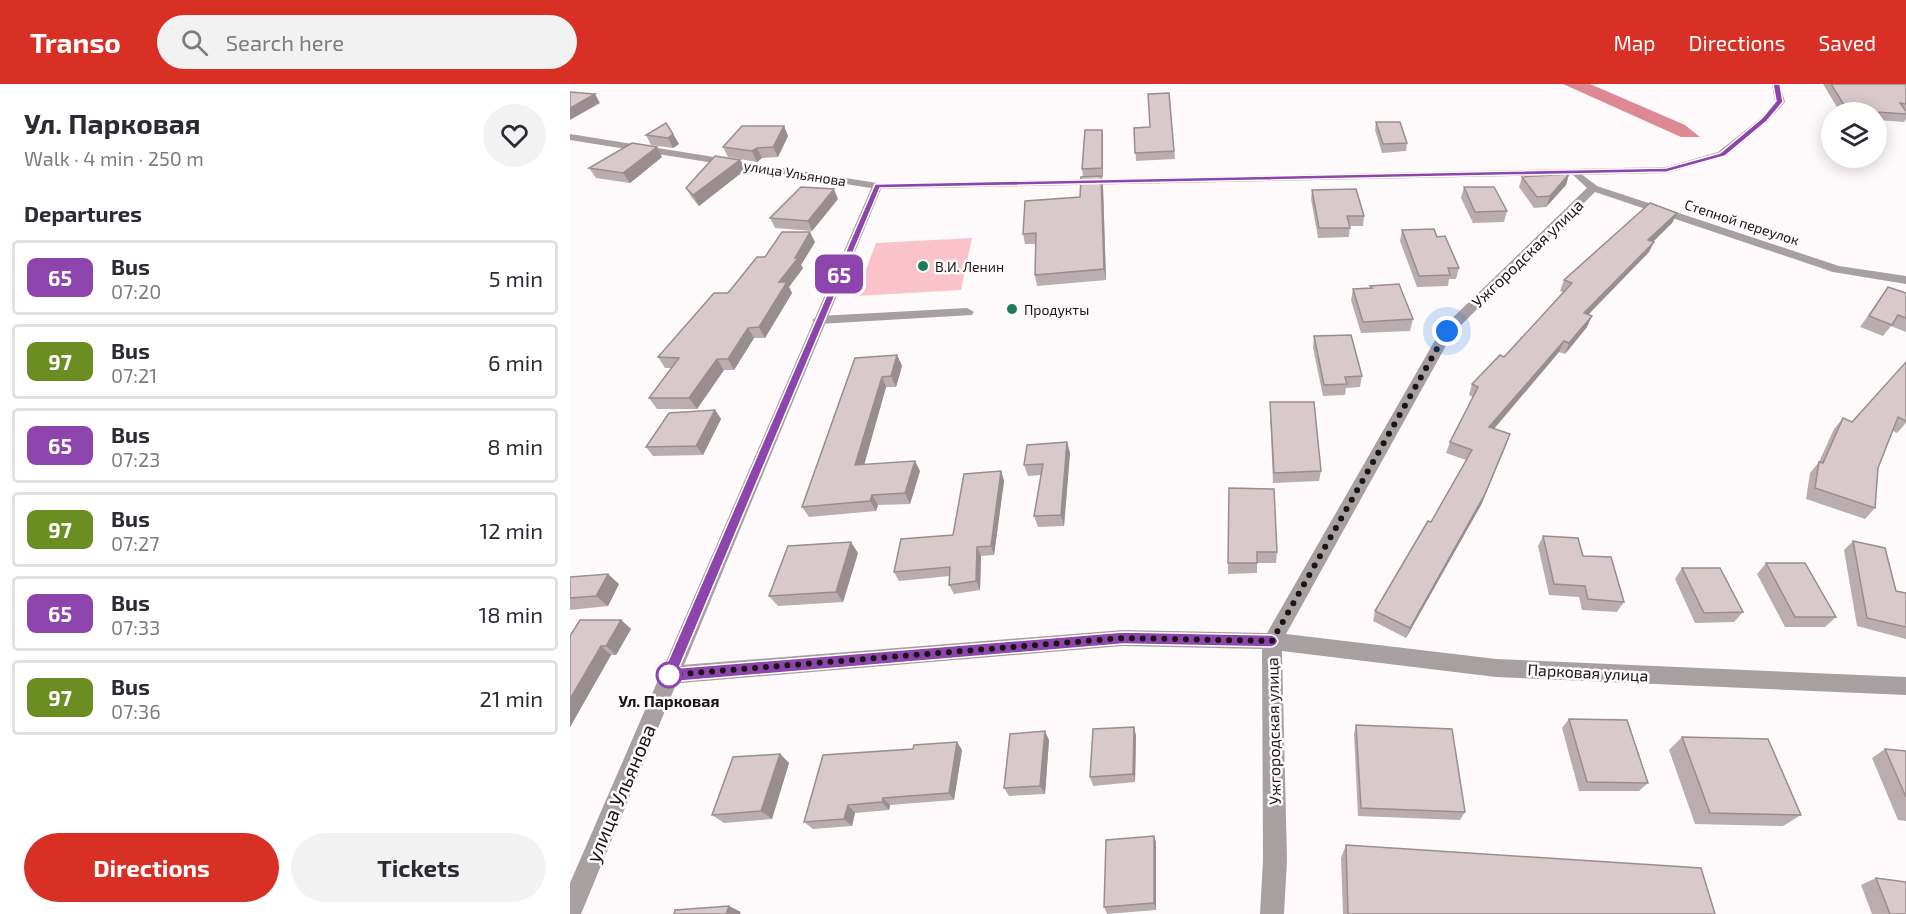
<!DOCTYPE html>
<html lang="en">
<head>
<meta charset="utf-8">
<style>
  body { margin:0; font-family:"Exo 2",sans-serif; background:#f2f2f3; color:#2b2b33; height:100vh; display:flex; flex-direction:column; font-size:22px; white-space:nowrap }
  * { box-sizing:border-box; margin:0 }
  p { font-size:20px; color:#7c7c81 }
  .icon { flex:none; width:33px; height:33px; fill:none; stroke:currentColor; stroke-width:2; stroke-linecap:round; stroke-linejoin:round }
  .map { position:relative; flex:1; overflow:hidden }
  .drawer { display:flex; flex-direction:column; background:#fff; width:570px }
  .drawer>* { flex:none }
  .badge { padding:0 12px; border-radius:9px; font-size:21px; line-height:39px }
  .fabs { position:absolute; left:1251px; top:18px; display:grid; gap:12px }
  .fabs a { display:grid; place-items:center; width:66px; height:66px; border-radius:50%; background:#fff; box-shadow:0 3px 15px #0003; font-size:30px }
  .you { position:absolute; width:30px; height:30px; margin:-15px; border:4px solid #fff; border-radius:50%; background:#1a73e8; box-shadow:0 0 0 9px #1a73e833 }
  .map>.badge { position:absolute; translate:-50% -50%; box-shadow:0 0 0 3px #fff }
  h2 { padding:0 24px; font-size:22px; line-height:54px }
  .round { display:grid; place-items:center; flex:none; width:63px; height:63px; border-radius:32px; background:#f2f2f3 }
  .summary { display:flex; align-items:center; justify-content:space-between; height:102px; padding:0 24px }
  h1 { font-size:28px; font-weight:700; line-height:45px }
  .button { display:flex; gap:12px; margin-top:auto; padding:12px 24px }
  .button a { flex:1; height:69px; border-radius:36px; background:#d93025; color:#fff; font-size:24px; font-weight:700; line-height:69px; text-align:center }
  .button a+a { background:#f2f2f3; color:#2b2b33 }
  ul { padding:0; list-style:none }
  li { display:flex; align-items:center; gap:18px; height:75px; margin:0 12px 9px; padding:0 12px; border:3px solid #e1e1e2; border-radius:6px }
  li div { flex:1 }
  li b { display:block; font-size:22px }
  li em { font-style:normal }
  li .badge { min-width:66px; font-weight:700; text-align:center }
  header { display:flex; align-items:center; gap:36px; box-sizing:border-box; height:84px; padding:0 30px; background:#d93025; color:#fff }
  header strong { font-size:28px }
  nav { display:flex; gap:33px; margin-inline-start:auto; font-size:21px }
  .search { width:420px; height:54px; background:#f2f2f3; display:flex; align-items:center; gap:15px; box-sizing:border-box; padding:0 21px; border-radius:33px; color:#7c7c81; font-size:22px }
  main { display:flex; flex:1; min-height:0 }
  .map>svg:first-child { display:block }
</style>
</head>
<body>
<header>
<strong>Transo</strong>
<div class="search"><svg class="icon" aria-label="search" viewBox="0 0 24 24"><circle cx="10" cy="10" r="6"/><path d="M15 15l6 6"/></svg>Search here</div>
<nav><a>Map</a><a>Directions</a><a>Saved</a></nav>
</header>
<main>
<section class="drawer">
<div class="summary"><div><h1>Ул. Парковая</h1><p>Walk · 4 min · 250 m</p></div><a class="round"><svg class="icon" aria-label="heart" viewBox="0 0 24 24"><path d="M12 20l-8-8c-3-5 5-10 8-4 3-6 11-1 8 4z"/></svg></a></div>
<h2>Departures</h2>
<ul>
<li><span class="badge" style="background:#8e44ad;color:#fff">65</span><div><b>Bus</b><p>07:20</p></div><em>5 min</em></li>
<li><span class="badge" style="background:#6b8e23;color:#fff">97</span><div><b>Bus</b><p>07:21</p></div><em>6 min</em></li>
<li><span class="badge" style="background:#8e44ad;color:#fff">65</span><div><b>Bus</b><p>07:23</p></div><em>8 min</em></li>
<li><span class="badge" style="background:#6b8e23;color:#fff">97</span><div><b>Bus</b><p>07:27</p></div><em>12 min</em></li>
<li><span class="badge" style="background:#8e44ad;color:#fff">65</span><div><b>Bus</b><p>07:33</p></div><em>18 min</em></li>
<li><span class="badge" style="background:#6b8e23;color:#fff">97</span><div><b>Bus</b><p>07:36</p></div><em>21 min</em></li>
</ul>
<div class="button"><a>Directions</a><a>Tickets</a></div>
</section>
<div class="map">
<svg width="1336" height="830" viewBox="0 0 1336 830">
  <rect width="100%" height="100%" fill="#fefafb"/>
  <polygon fill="#f9c3c9" points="402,154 391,206 286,212 306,159"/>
  <polygon fill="#dd8994" points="993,0 1020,0 1115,41 1130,53 1111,53"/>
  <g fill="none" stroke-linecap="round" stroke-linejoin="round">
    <polygon fill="#a79fa0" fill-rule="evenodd" points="397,224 404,228 402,231 249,240 242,236 249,232"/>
    <g fill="#a79fa0" fill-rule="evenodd">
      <polygon points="0,50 307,99 312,102 307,105 0,56"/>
      <polygon points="1006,86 1027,102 1269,182 1336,192 1336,200 1263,188 1025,108 883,249 716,550 926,575 1336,593 1336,611 926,593 712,567 717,776 714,830 690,830 693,776 692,565 553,562 99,600 92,597 89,591 92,585 99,582 553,546 697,549 872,244 1017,104 1001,89"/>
    </g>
    <polygon fill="#a79fa0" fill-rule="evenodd" points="1202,0 1210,0 1215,18 1198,37 1156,72 1097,89 311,105 11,830 0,830 0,799 303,100 1096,83 1148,68 1192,33 1205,18"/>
  </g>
  <g fill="#bbadaf">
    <polygon points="1253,0 1336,0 1336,35 1334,38 1308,36 1306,39 1306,28 1270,28"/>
    <polygon points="599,9 605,75 566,77 564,44 580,43"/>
    <polygon points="806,38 837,59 836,67 812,69 805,46"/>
    <polygon points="214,42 218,52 208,73 192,74 187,78 158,73 153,63"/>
    <polygon points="532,46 533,54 533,93 531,93 533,103 536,196 467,202 465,191 466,160 455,160 453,150 510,113 513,93 512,85"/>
    <polygon points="103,50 109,60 103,64 81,61 76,51"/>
    <polygon points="92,73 60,99 26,94 19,84"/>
    <polygon points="175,86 129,122 122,114 116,104"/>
    <polygon points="999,90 996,101 976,123 964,124 949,103 952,93"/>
    <polygon points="894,103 937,127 934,138 903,139 891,114"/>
    <polygon points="742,106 794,132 793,142 780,142 779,153 748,154 741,115"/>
    <polygon points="268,115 242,147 205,144 200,134"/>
    <polygon points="1107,129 1102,139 1083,157 1079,168 1018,231 1017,243 995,270 989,268 924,345 940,350 936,362 911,421 836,554 803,537 805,527 861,438 896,376 876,369 880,358 903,313 899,311 902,300 934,273 993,208 990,207 994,196"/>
    <polygon points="832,146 867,153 889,184 886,195 879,195 878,202 847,203 830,157"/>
    <polygon points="245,158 231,181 233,184 219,203 222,209 195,254 184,254 164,286 154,286 127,325 87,325 79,314 101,284 95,284 88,273 195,173"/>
    <polygon points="800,202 843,235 840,247 791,249 781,216 783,205 800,205"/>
    <polygon points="1318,203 1336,209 1336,248 1321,242 1313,252 1290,243"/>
    <polygon points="744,252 792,292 790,303 776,304 775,311 753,312 743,264"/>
    <polygon points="327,271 332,282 326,303 316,303 294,381 345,377 350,387 340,420 308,421 306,427 239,433 232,423 285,274"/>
    <polygon points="1336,279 1336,339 1327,349 1323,347 1308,384 1305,424 1295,435 1236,415 1240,389 1249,378 1264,345 1273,334 1282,338"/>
    <polygon points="700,318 751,387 749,397 703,399 700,329"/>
    <polygon points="145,326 151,335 133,371 83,372 76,363"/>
    <polygon points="497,358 500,369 494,442 468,443 464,432 471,391 458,392 454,381"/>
    <polygon points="431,387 434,397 424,471 411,472 410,506 384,510 379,501 380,492 329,497 324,488 383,451"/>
    <polygon points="659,404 707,468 706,479 687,479 687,489 658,490"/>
    <polygon points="973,452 1013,472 1054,518 1047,528 1012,526 1009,513 979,511 968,462"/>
    <polygon points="1283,457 1326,507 1336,509 1336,555 1287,542 1274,466"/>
    <polygon points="288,469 273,518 208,522 199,512"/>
    <polygon points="1196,479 1266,533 1255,543 1215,543 1187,490"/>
    <polygon points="1112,484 1173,528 1164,538 1125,539 1105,495"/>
    <polygon points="0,493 49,500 38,522 0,526"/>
    <polygon points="51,536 61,545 46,571 41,571 0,643 0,552"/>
    <polygon points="999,635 1078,699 1069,707 1009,707 992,644"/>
    <polygon points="786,641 895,728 890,736 788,732 784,650"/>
    <polygon points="564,643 566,652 565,698 523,702 520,693"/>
    <polygon points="1112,653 1231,731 1213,742 1125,740 1099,666"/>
    <polygon points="479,656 475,710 439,712 434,704"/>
    <polygon points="1315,665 1336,667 1336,737 1328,736 1302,674"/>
    <polygon points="392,666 384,716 320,721 319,726 285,729 282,742 243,745 234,738"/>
    <polygon points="210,670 219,679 202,735 154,739 142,731"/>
    <polygon points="584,752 586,759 586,826 537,830 534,823"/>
    <polygon points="776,761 1145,830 773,830 771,774"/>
    <polygon points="1306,794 1336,830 1302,830 1291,801"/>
  </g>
  <g fill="#998d8e">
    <polygon points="25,10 30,19 0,36 0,24"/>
    <polygon points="214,42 218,52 208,73 203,63"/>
    <polygon points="532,46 533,54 533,93 532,84"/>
    <polygon points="103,50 109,60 103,64 98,54"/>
    <polygon points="87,63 92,73 60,99 53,89"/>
    <polygon points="187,64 192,74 187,78 182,67"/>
    <polygon points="170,76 175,86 129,122 123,111"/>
    <polygon points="999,90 996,101 976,123 980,112"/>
    <polygon points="531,92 533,103 536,196 534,185"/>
    <polygon points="264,105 268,115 242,147 238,137"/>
    <polygon points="1107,129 1102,139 1074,167 1078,156"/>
    <polygon points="240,148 245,158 231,181 233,184 219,203 222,209 195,254 189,243 209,198"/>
    <polygon points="1084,158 1079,168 1009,240 1014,229"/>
    <polygon points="1022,232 1017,243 995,270 999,259"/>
    <polygon points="178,244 184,254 164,286 158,275"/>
    <polygon points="994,257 989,268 915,355 919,343"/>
    <polygon points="327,271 332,282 326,303 321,292"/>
    <polygon points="147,275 154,286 127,325 119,314"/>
    <polygon points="312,293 316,303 291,392 285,381"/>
    <polygon points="145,326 151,335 133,371 126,362"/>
    <polygon points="940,350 911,421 836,554 840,544"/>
    <polygon points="497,358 500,369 494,442 491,431"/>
    <polygon points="345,377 350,387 340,420 335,409"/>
    <polygon points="431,387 434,397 424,471 421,462"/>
    <polygon points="302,411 308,421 306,427 300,417"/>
    <polygon points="281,458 288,469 273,518 266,508"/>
    <polygon points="407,463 411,472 410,506 406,497"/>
    <polygon points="38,490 49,500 38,522 26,512"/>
    <polygon points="51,536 61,545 46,571 36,562"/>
    <polygon points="31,562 41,571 0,643 0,615"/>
    <polygon points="564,643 566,652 565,698 563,690"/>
    <polygon points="475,647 479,656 475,710 470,702"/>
    <polygon points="387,658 392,666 384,716 379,709"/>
    <polygon points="210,670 219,679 202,735 191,727"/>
    <polygon points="313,714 320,721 319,726 312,718"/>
    <polygon points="278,721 285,729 282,742 274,735"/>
    <polygon points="584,752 586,759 586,826 584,819"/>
    <polygon points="159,822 171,828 170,830 156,830"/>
  </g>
  <g fill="#dac9cb" stroke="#998d8e" stroke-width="1.5">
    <polygon points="1261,0 1336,0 1336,20 1330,19 1336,27 1336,30 1307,28 1311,33 1306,32 1306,28 1281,28 1274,21"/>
    <polygon points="0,8 25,10 0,24"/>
    <polygon points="599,9 604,67 565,69 564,44 580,43 578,10"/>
    <polygon points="806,38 830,38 837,59 813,60"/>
    <polygon points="96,39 103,50 98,54 76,51"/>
    <polygon points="172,42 214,42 203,63 187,64 182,67 153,63"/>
    <polygon points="515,46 532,46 532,84 512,85"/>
    <polygon points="62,59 87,63 53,89 19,84"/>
    <polygon points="145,72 170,76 123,111 116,104"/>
    <polygon points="999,90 980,112 967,113 952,93"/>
    <polygon points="531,92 534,185 465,191 466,149 453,150 455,117 510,113 511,93"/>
    <polygon points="231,103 264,105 238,137 200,134"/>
    <polygon points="894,103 924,103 937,127 905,128"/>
    <polygon points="786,105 794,132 777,132 780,144 749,144 742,106"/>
    <polygon points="1080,119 1107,129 1078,156 1084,158 1014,229 1022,232 999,259 994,257 919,343 940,350 915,410 840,544 805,527 858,437 861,438 902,366 880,358 908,303 902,300 930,271 934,273 1002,199 994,196"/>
    <polygon points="864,145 867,153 875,152 889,184 878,184 880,191 849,192 832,146"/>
    <polygon points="212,148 240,148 225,174 228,174 209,198 217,198 189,243 178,244 158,275 147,275 119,314 79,314 109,274 88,273 144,209 158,209 187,173 195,173"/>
    <polygon points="829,200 843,235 793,238 783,205 802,204 800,202"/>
    <polygon points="1318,203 1336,209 1336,234 1328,231 1322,241 1299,232"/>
    <polygon points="781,251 792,292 775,293 777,300 754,301 744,252"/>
    <polygon points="327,271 321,292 312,293 285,381 345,377 335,409 302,411 300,417 232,423 285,274"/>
    <polygon points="1336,278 1336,337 1328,333 1308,384 1305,424 1245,404 1249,378 1253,379 1273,334 1282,338"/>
    <polygon points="700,318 744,318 751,387 704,389"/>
    <polygon points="145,326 126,362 76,363 99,329"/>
    <polygon points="497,358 491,431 464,432 473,380 454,381 457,361"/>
    <polygon points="431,387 421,462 407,463 406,497 379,501 380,483 324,488 331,455 383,451 394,390"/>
    <polygon points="659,404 704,405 707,468 687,468 687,479 658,479"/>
    <polygon points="973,452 1008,454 1013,472 1041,473 1054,518 1018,515 1015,502 984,500"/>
    <polygon points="1283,457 1315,464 1326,507 1336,509 1336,543 1297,534"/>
    <polygon points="281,458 266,508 199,512 218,462"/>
    <polygon points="1196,479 1235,479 1266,533 1225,533"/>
    <polygon points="1112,484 1150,484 1173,528 1134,529"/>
    <polygon points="38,490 26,512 0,514 0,493"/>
    <polygon points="10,536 51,536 36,562 31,562 0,615 0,552"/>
    <polygon points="999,635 1057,636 1078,699 1017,698"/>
    <polygon points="786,641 882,645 895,728 791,724"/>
    <polygon points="564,643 563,690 520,693 523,645"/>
    <polygon points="475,647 470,702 434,704 440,650"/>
    <polygon points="1112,653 1198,655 1231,731 1140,729"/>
    <polygon points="387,658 379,709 313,714 312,718 278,721 274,735 234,738 253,671 343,665 344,661"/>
    <polygon points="1315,665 1336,667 1336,713"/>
    <polygon points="210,670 191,727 142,731 163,673"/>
    <polygon points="584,752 584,819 534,823 536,756"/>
    <polygon points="776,761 1131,784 1145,830 778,830"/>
    <polygon points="1306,794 1336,798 1336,830 1320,830"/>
    <polygon points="159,822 156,830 104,830 105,826"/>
  </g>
  <polygon fill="#8e44ad" stroke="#fff" stroke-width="1.5" points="1203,0 1210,0 1213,18 1197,37 1155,72 1097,88 310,104 109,584 553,548 702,551 706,553 708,557 706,561 702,563 553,560 99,598 94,596 92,591 305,100 1096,84 1150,69 1192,34 1206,17"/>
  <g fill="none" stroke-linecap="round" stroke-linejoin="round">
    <polyline stroke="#1b1515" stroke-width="6" stroke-dasharray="0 10.8" points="99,591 553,554 702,557 877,247"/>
  </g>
  <g fill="#1a7d56" stroke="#fefafb" stroke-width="2">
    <circle cx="353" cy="182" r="6"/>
    <circle cx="442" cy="225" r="6"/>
  </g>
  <circle fill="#fff" stroke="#8e44ad" stroke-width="3" cx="99" cy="591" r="12"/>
  <g text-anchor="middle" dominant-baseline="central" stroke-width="5" stroke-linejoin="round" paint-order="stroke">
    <g font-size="14" fill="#1b1515" stroke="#fefafb">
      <text transform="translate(225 89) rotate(9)">улица Ульянова</text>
      <text transform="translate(1172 138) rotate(18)">Степной переулок</text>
    </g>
    <g font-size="14" fill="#1b1515" stroke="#fefafb" text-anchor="start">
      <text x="365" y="182">В.И. Ленин</text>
      <text x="454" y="225">Продукты</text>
    </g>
    <g font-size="16" fill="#1b1515" stroke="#fefafb">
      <text transform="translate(957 169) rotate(-44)">Ужгородская улица</text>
      <text transform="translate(1018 588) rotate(3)">Парковая улица</text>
      <text transform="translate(703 647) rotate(-91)">Ужгородская улица</text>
    </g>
    <g font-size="16" font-weight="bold" fill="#1b1515" stroke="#fefafb">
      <text x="99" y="616">Ул. Парковая</text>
    </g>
    <g font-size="20" fill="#1b1515" stroke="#fefafb">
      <text transform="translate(50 709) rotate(-67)">улица Ульянова</text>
    </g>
  </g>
</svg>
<div class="fabs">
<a><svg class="icon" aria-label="layers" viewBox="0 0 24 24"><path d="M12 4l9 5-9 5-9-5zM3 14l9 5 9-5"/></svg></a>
</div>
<div class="you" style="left:877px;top:247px"></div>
<b class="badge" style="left:269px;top:190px;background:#8e44ad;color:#fff">65</b>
</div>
</main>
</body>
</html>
